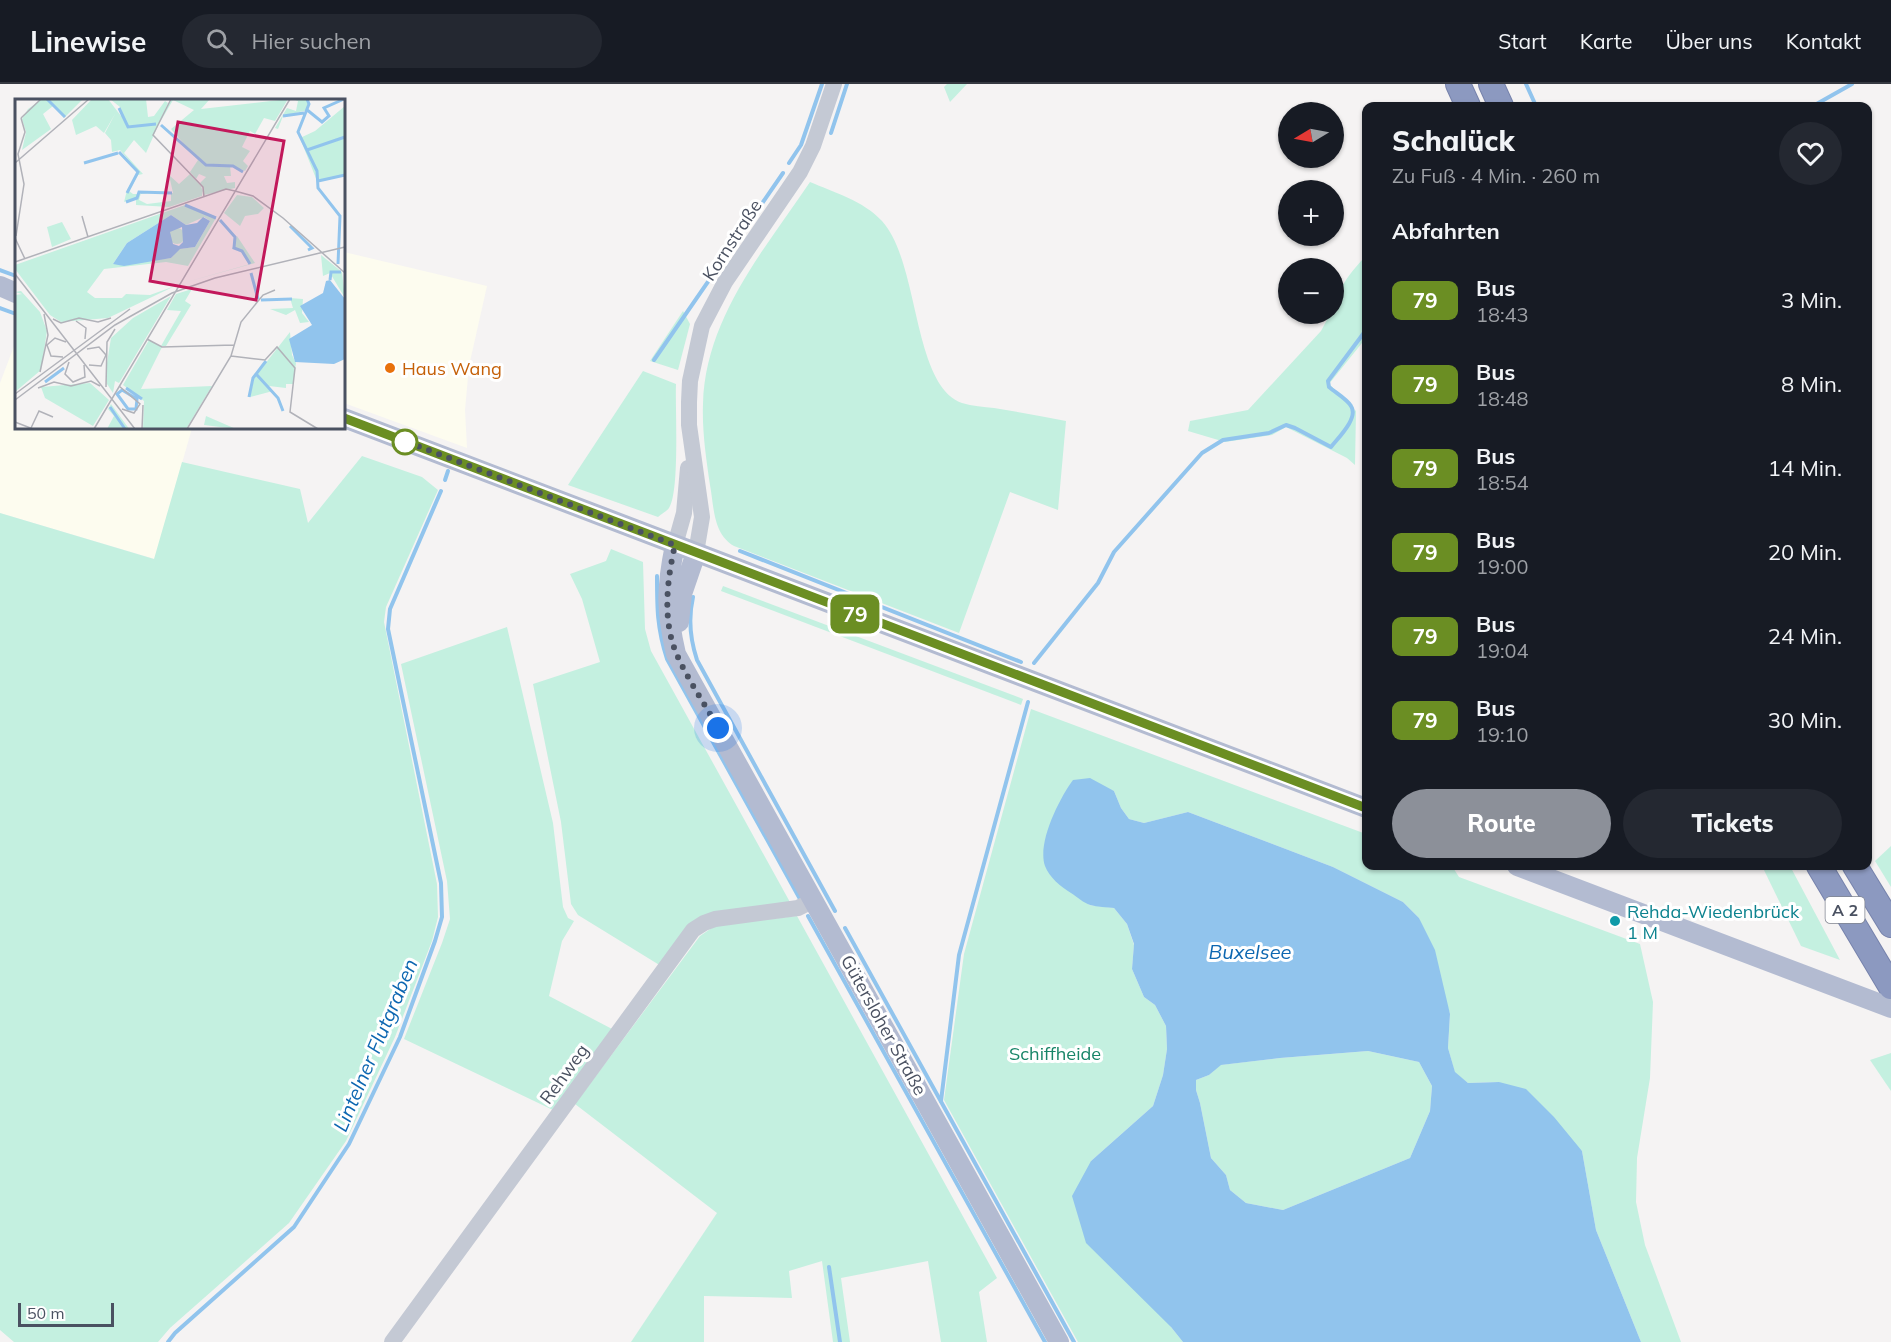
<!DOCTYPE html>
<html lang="de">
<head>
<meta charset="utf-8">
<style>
  body { margin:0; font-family:Mulish,sans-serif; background:#242831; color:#f1f3f6; height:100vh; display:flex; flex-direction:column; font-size:22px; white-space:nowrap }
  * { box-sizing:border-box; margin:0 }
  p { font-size:20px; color:#9ea1a6 }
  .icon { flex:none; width:33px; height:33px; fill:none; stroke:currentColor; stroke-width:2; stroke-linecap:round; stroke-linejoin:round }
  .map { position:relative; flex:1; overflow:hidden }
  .drawer { position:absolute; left:1362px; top:18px; width:510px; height:768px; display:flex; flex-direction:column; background:#171b24; border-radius:12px; box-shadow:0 2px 4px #0004 }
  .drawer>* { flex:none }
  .badge { padding:0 12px; border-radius:9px; font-size:21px; line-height:39px }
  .needle { width:39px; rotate:260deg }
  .buttons { position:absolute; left:1278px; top:18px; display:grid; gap:12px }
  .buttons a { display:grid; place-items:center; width:66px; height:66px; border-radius:50%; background:#171b24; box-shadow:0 2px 4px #0004; font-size:30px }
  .scale { position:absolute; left:18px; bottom:15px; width:96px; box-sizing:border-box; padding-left:6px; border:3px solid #4a5161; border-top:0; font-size:16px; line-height:21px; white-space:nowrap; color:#4a5161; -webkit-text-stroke:4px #fff; paint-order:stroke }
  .you { position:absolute; width:30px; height:30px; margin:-15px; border:4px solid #fff; border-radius:50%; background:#1a73e8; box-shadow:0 0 0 9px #1a73e833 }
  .map>.badge { position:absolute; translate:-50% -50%; box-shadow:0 0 0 3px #fff }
  h2 { padding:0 30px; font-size:22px; line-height:54px }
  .round { display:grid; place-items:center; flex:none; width:63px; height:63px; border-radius:32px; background:#242831 }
  .headline { display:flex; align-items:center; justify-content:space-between; height:102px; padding:0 30px }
  h1 { font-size:28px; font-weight:800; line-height:45px }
  .action { display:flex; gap:12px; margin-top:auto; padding:12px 30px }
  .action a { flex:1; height:69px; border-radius:36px; background:#8c9099; color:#fff; font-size:24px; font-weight:800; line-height:69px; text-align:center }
  .action a+a { background:#242831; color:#f1f3f6 }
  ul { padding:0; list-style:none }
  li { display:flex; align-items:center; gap:18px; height:84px; padding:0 30px }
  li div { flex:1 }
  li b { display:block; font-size:22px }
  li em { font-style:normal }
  li .badge { min-width:66px; font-weight:700; text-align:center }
  header { display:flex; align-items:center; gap:36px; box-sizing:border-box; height:84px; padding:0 30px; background:#171b24; border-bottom:2px solid #363941 }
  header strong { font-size:28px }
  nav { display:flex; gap:33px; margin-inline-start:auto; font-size:21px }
  .search { width:420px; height:54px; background:#242831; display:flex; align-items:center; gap:15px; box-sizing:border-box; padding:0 21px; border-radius:33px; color:#9ea1a6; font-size:22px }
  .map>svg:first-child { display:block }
</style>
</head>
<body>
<header>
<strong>Linewise</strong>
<div class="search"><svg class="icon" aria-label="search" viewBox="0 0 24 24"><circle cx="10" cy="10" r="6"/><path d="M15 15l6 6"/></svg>Hier suchen</div>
<nav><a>Start</a><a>Karte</a><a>Über uns</a><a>Kontakt</a></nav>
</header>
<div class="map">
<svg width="1891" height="1258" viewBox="0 0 1891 1258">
  <rect width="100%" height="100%" fill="#f5f3f3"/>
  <g fill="#fdfcef">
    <polygon points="344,168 487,202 469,282 465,326 467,364 344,319"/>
    <polygon points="16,257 16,344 192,344 155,475 0,429 0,299"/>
  </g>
  <g fill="#c4f0e0">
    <polygon points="947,0 967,0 950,18 944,3"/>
    <path d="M 810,98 C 833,108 864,117 882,137 C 920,179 912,301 962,319 C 972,322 984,323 994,324 C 1018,328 1042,332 1066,337 L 1058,426 L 1010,408 L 959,549 L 734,462 C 713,450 714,423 710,401 C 706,374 702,347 703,320 C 705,234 765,165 810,98 Z"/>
    <path d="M 1366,172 L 1366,254 L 1329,300 L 1356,327 L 1355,381 L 1347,374 L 1286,343 L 1272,351 L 1225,358 L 1188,347 L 1190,337 L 1248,326 L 1321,247 L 1330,230 L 1334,230 C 1334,208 1352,186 1366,172 Z"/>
    <polygon points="683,227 690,240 678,286 650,277"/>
    <path d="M 643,287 L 676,300 C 675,324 680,407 669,424 C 667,427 661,430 658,433 L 568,401 Z"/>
    <polygon points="362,372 422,393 438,406 386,523 384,538 437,800 438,833 432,857 395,953 346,1057 289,1139 170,1244 158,1258 14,1258 0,1246 0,429 154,475 182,378 300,405 308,439"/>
    <polygon points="611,465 643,478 645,545 651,567 791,820 714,830 661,882 578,831 571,820 561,738 533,600 600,578 582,515 570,490 606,477"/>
    <polygon points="723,502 1023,615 1021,621 721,507"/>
    <polygon points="507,543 553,739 563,823 568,834 574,837 562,857 549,912 614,946 555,1027 404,955 442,859 450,835 447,797 401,580"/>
    <polygon points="1031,625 1366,750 1366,782 1452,782 1459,793 1640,860 1653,918 1650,994 1637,1074 1636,1118 1645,1161 1681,1258 1641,1258 1596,1146 1582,1067 1499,998 1468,999 1455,989 1448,964 1450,930 1419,834 1403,818 1333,783 1188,728 1144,739 1129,735 1121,724 1114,707 1074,696 1052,736 1089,821 1114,824 1127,840 1134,861 1132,885 1144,913 1155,921 1166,942 1167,965 1163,991 1153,1022 1091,1077 1171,1243 1183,1258 1078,1258 944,1016 964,870"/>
    <polygon points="1891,762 1891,803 1875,777"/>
    <polygon points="1762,782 1790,782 1840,876 1801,862"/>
    <polygon points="797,832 997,1194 979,1208 987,1258 941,1258 928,1177 841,1194 850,1258 833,1258 822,1177 789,1187 792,1214 704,1212 704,1258 631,1258 717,1129 575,1020 700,852 716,841"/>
    <polygon points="1368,967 1419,978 1432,1002 1430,1027 1410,1074 1283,1126 1246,1119 1230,1106 1226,1091 1211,1074 1200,1019 1196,1006 1196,996 1209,991 1220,981 1280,974"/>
    <polygon points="1891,969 1891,1007 1870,976"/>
  </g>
  <path fill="#91c4ed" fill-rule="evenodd" d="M 1090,694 L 1114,707 L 1121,724 L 1129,735 L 1144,739 L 1188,728 L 1333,783 L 1403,818 L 1419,834 L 1435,866 L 1450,930 L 1448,964 L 1455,988 L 1468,999 L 1499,998 L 1526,1005 L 1554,1033 L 1582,1067 L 1596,1146 L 1641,1258 L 1183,1258 L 1171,1243 L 1086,1159 L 1072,1112 L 1091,1077 L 1153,1022 L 1163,991 L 1167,965 L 1166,942 L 1155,921 L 1144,913 L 1132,885 L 1134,860 L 1127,840 L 1114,824 C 1106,823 1098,823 1090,821 C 1084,819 1077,813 1071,809 C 1061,803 1049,793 1045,782 C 1037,759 1059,715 1073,696 ZM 1368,967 L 1419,978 L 1432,1002 L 1430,1027 L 1410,1074 L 1283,1126 L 1246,1119 L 1230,1106 L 1226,1091 L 1211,1074 L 1200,1019 L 1196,1006 L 1196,996 L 1209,991 L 1221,981 L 1280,974 Z"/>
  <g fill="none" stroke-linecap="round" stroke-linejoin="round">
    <g stroke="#91c4ed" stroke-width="4">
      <polyline points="1526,0 1536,22"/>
      <polyline points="1813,22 1852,0"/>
      <polyline points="831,49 847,0"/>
      <polyline points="789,79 801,61 822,0"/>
      <polyline points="0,186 16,192"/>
      <polyline points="0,224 16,230"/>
      <polyline points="654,276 783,89"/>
      <polyline points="445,396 448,387"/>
      <polyline points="740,467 1021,578"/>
      <path d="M 657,492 C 657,524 657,544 667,575 L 800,815"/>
      <path d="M 693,513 C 688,535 690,555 697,576 L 835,827"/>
      <path d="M 1034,579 L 1098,499 L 1114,468 L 1202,369 L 1223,356 L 1269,349 L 1286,341 L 1295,344 L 1331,363 C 1338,354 1359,334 1351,322 C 1347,315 1336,309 1329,303 L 1328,297 L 1366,246"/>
      <polyline points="808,832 1045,1258"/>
      <polyline points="845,844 1074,1258"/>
      <polyline points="941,1017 959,871 1028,618"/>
      <polyline points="829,1183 840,1258"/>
      <polyline points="168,1258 175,1249 294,1143 349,1060 400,953 435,857 442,833 441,799 388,545 390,525 441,407"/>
    </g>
    <g stroke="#7783ac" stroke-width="26">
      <g id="highway">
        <polyline points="1458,0 1468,22"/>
        <polyline points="1491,0 1501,22"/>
        <polyline points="1819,782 1891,903"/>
        <polyline points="1855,782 1891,841"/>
      </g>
    </g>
    <g stroke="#c4c9d4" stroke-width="16">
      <polyline points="675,461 684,429 688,384"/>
      <polyline points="696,469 702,433 689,341 689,318 690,297 702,242 725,198 800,88 813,62 834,0"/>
      <polyline points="392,1258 693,846 704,839 715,835 798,824 814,816"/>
    </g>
    <g stroke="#b3bbd1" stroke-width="20">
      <polyline points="0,202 16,209"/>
      <polyline points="344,334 1366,724"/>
      <path d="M 675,461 C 666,504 666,527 676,570 L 1059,1258"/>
      <polyline points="679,538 682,510 696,469"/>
      <polyline points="1517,782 1891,924"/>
    </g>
    <use href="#highway" stroke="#8c99c0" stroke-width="24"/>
  </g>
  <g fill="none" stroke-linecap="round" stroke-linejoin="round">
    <g stroke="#fff" stroke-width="14">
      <polyline id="line" points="344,334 1366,724"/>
    </g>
    <use href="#line" stroke="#6b8e23" stroke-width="9"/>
    <path stroke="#4a5161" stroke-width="6" stroke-dasharray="0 10.8" d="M 405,358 L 397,354 L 675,461 C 667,496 662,537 677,571 C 688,596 705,620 718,644"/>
  </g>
  <circle fill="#e8710a" stroke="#fff" stroke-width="2" cx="390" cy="284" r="6"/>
  <circle fill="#fff" stroke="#6b8e23" stroke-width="3" cx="405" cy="358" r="12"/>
  <circle fill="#0f9aa8" stroke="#fff" stroke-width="2" cx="1615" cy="837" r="6"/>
  <g text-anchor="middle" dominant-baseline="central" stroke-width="6" stroke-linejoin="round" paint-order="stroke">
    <rect fill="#fff" stroke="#808590" stroke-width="1.5" x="1825.5" y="813" width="39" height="26" rx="4.5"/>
    <g font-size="16" font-weight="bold" fill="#4a5161">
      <text x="1845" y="826">A 2</text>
    </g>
    <g font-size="18" fill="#4a5161" stroke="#fff">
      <text transform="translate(732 156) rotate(-57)">Kornstraße</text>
      <text transform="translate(884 941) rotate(61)">Gütersloher Straße</text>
      <text transform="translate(564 990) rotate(-54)">Rehweg</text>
    </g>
    <g font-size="18" fill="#c56008" stroke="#fff" text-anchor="start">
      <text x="402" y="284">Haus Wang</text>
    </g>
    <g font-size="18" fill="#0d838f" stroke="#fff" text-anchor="start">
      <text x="1627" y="827">Rehda-Wiedenbrück<tspan x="1627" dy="21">1 M</tspan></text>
    </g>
    <g font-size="18" fill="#188568" stroke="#fff">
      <text x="1055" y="969">Schiffheide</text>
    </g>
    <g font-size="20" font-style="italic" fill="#0d67b1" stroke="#fff">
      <text x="1250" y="867">Buxelsee</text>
      <text transform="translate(375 961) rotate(-67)">Lintelner Flutgraben</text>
    </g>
  </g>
  <g transform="translate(15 15)">
    <rect width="330" height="330" fill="#f5f3f3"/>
    <path d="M 27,0 L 68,0 L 49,19 L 38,7 L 28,15 L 36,30 L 7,51 L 11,33 L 7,20 L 13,10 ZM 77,0 L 93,0 L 106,17 L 105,8 L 95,0 L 131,0 L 133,18 L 139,17 L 150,2 L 153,4 L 131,54 L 119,41 L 109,54 L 128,75 L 123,76 L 114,92 L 118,95 L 158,94 L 154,76 L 164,85 L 175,75 L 188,89 L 187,97 L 154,108 L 121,106 L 121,99 L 109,103 L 112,91 L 123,72 L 105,51 L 97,53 L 96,41 L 90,34 L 100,15 L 89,34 L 81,27 L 61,36 L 57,21 ZM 126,94 L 156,95 L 156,102 L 132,105 L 124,101 ZM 156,0 L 195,0 L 186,10 L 273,0 L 260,22 L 249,19 L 240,35 L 235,32 L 227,48 L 235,52 L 228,62 L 233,67 L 230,72 L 215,66 L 216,77 L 209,77 L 212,84 L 220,83 L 220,89 L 189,96 L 185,84 L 191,78 L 184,75 L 181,80 L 175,73 L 183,61 L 156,30 L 179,11 L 158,1 L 144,25 ZM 277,0 L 293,0 L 293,11 L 268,17 L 263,30 L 260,29 L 272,9 L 281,12 L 283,2 ZM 330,7 L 330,75 L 302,82 L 285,39 L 300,32 ZM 222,96 L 237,98 L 249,109 L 243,115 L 230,117 L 225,127 L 209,114 ZM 170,106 L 201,119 L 173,167 L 151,163 L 89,170 L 72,193 L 80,199 L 107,199 L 111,195 L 135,196 L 160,187 L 93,219 L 46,223 L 35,216 L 0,170 L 0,166 ZM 156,116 L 171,126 L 189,118 L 195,122 L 180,148 L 164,150 L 156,159 L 98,165 L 112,144 ZM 47,123 L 56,140 L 37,148 L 32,128 ZM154 137a8 8 0 1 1 16 0a8 8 0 1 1-16 0ZM 222,137 L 240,164 L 168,184 L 235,165 L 224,150 L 217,150 ZM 306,156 L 327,173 L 330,199 L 315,174 L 308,177 ZM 177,190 L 170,202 L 176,206 L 151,247 L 146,247 L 166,212 L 152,211 L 161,195 ZM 6,192 L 25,213 L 32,232 L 26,271 L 0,293 L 0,196 L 7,195 L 0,193 ZM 156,197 L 104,284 L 100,282 L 98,294 L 92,285 L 91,270 L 96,239 L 118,219 ZM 275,199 L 288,200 L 287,214 L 294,223 L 285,224 L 280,211 L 271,216 L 255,210 L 278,209 ZM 275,233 L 277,256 L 281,264 L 278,285 L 271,285 L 271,289 L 254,287 L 258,292 L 235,298 L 239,279 ZM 134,241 L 147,248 L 126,290 L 197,287 L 171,330 L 128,330 L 129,302 L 108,286 ZM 75,284 L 94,301 L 78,327 L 30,299 L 26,288 ZM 96,305 L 112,327 L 114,330 L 92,330 L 99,317 L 93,310 ZM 191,317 L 221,330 L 189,326 Z" fill="#c4f0e0" fill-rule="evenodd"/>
    <path d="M 156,116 L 171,126 L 182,124 L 188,118 L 195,122 L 180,148 L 165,150 L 156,159 L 109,167 L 98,165 L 112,144 ZM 167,128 L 168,143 L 164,147 L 158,145 L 155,133 ZM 315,181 L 330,200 L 330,260 L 319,265 L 280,263 L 274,240 L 297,226 L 285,207 L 308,194 L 311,182 Z" fill="#91c4ed" fill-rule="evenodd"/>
    <path fill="none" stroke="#91c4ed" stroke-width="3" d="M 32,0 L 50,18M 292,0 L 294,5 L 283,33 L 302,72 L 303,89 L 325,117 L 323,165M 104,9 L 113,28 L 141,25M 291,10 L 307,23 L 314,17 L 309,9 L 329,0M 268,17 L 289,14M 146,26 L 191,66 L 218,67 L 228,73M 292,51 L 330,38M 104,53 L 123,73 L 112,94M 69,64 L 103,54M 303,82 L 330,76M 111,103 L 122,99 L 124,93 L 157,94M 170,106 L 201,119M 205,121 L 220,138 L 219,149 L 227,152 L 235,165M 275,127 L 297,149 L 293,151M 236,174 L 243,200M 315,181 L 316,173 L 326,173M 246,201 L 277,200M 242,276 L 263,299 L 268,312M 30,283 L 49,269M 111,289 L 127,300M 107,291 L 122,300 L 121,310 L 113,310 L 102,295 ZM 234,298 L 238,279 L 251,262M 95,308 L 110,330"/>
    <path fill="none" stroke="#b1b2b9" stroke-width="1.5" d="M 156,0 L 138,36 L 188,88 L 189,98M 6,19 L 26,0M 0,64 L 74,0M 220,92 L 238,97 L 268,119 L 330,174M 67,117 L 73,138M 1,137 L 9,85 L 3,55 L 10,33 L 6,19M 0,139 L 10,160M 0,163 L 211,90 L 220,92M 0,175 L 120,330M 38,220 L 46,224 L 64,219 L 83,223 L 96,219M 61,222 L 71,229 L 70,240M 132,240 L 147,248 L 219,246M 72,250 L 84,248 L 91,256 L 86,267 L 74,266M 216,257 L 250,261 L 262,248 L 280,269 L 275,313 L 303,330M 48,258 L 36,257 L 32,246 L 40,239 L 51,243M 54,263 L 50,275 L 58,283 L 70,278 L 69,266M 25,273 L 33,236 L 29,215M 104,287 L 125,305 L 119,314 L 107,310M 91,288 L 92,243 L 100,230M 23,289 L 39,283 L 56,287 L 76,282 L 85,287M 0,295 L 115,210M 0,301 L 100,226 L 157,194 L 200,179 L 330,148M 0,323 L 18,330M 16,329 L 24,312 L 38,318M 79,330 L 275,0M 127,330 L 128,306M 172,330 L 216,257 L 226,223 L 248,196 L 260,191"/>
    <path fill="#c2185b" fill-opacity="0.15" stroke="#c2185b" stroke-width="3" d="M 163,23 L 269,42 L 241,201 L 135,182 Z"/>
    <rect width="330" height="330" fill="none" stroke="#4a5161" stroke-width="3"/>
  </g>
</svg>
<div class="buttons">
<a><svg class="needle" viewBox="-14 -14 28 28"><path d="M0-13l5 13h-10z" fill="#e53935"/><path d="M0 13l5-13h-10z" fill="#9ea1a6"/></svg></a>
<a>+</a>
<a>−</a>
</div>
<div class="scale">50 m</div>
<div class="you" style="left:718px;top:644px"></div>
<b class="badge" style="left:855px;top:530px;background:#6b8e23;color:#fff">79</b>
<section class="drawer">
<div class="headline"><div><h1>Schalück</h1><p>Zu Fuß · 4 Min. · 260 m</p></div><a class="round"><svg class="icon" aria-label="heart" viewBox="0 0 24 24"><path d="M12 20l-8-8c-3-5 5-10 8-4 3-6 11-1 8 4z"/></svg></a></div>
<h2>Abfahrten</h2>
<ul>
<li><span class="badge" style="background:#6b8e23;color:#fff">79</span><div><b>Bus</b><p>18:43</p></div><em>3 Min.</em></li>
<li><span class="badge" style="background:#6b8e23;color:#fff">79</span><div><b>Bus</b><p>18:48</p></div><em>8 Min.</em></li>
<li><span class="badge" style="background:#6b8e23;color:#fff">79</span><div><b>Bus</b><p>18:54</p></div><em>14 Min.</em></li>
<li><span class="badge" style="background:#6b8e23;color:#fff">79</span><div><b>Bus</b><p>19:00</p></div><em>20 Min.</em></li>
<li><span class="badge" style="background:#6b8e23;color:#fff">79</span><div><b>Bus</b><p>19:04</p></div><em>24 Min.</em></li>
<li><span class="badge" style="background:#6b8e23;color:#fff">79</span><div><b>Bus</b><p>19:10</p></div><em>30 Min.</em></li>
</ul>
<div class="action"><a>Route</a><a>Tickets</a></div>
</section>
</div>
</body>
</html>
